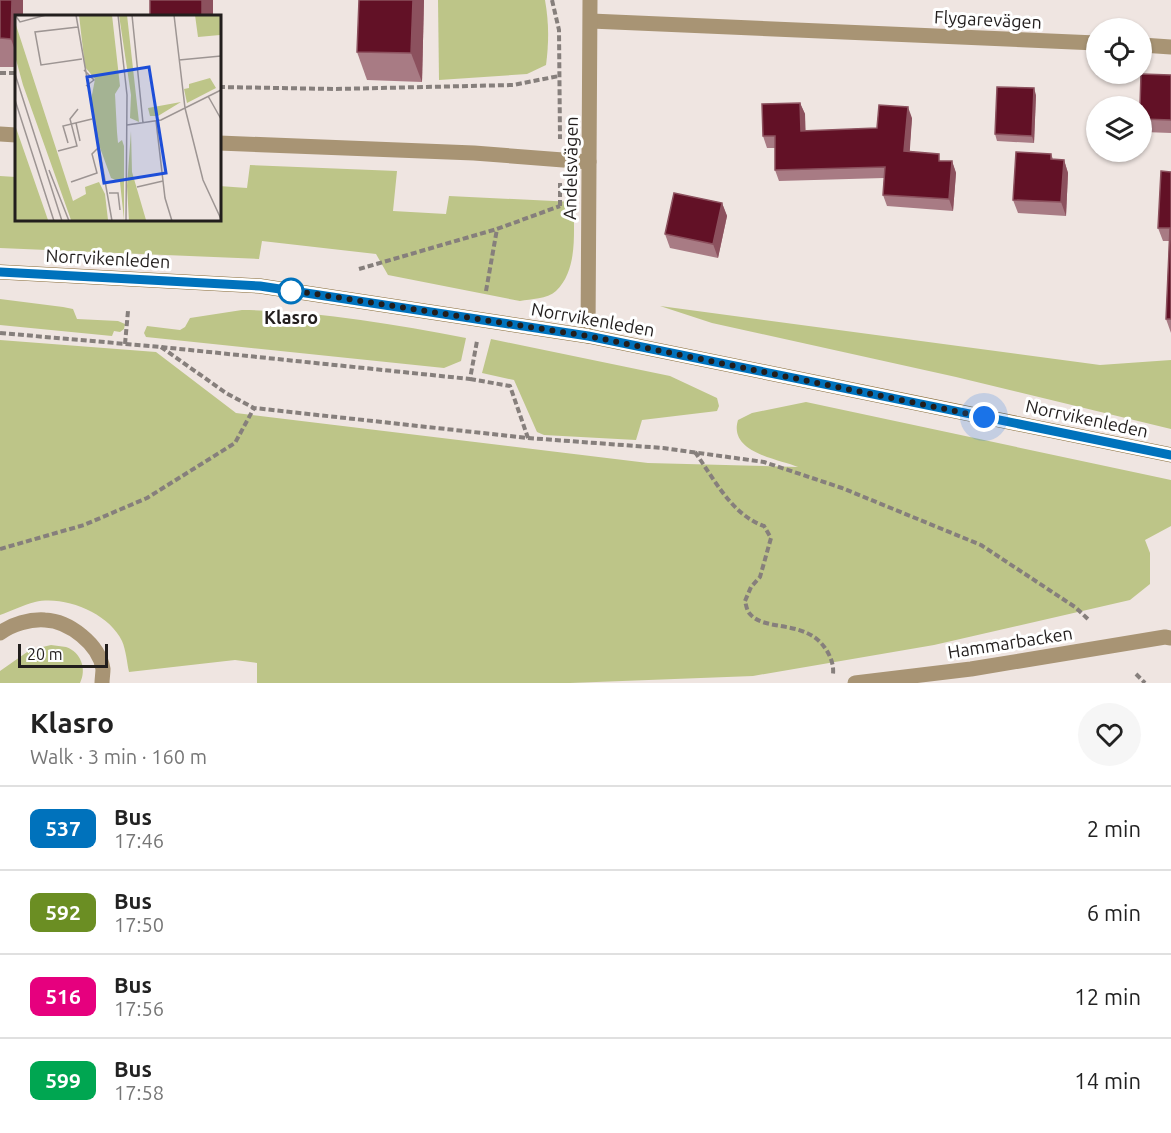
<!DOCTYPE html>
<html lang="en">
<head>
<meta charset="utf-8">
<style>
  body { margin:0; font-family:Ubuntu,sans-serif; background:#f6f6f6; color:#222; height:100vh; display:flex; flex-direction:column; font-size:22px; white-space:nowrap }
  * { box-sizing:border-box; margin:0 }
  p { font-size:20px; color:#767676 }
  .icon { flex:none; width:33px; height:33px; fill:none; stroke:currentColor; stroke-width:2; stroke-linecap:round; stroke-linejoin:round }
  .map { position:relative; height:683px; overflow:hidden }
  .side { display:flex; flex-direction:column; background:#fff; flex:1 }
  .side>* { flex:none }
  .badge { padding:0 12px; border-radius:9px; font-size:21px; line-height:39px }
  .fabs { position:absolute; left:1086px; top:18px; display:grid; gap:12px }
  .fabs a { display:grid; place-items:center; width:66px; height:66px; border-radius:50%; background:#fff; box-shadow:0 2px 4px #0004; font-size:30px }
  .scale { position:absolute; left:18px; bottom:15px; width:90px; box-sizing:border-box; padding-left:6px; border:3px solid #221e1d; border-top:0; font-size:16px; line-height:21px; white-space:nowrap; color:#221e1d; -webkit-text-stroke:4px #fff; paint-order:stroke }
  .you { position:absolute; width:30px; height:30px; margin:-15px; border:4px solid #fff; border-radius:50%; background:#1a73e8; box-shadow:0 0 0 9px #1a73e833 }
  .map>.badge { position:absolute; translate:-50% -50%; box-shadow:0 0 0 3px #fff }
  .round { display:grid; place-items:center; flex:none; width:63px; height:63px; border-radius:32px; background:#f6f6f6 }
  .overview { display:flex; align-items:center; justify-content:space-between; height:102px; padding:0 30px }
  h1 { font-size:28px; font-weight:700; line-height:45px }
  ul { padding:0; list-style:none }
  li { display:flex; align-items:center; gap:18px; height:84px; padding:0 30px; border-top:2px solid #e0e0e0 }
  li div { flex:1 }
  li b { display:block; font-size:22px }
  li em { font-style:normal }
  li .badge { min-width:66px; font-weight:700; text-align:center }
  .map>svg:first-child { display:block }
</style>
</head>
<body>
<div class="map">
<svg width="1171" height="683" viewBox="0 0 1171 683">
  <rect width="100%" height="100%" fill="#efe5e1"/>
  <g fill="#bdc588">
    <path d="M 438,0 L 545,0 C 549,23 549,42 546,65 L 527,74 L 439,80 Z"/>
    <path d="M 250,165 L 397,171 L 393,211 L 446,214 L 449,196 L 574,202 C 573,230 579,269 556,291 C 547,299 531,299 520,301 L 388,275 L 376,254 L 262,241 L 259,259 L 0,248 L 0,176 L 16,177 L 16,219 L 219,219 L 219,186 L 247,188 Z"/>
    <polygon points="0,299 63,307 73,309 77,319 118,321 125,324 124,329 120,332 114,331 112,336 0,325"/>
    <polygon points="660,306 1100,365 1171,360 1171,429 956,377 712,323"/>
    <path d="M 242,310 C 318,311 392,324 466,338 L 461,361 L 444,368 L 146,337 L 144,333 L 147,326 L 180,330 L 185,327 L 190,318 Z"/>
    <polygon points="491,339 670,376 717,398 719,406 717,411 642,420 636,440 544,435 537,432 514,380 482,373"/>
    <path d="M 0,340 L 156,352 L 236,413 L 648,463 L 798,467 C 779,459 728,453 738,420 L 752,413 L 806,402 L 1171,480 L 1171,526 L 1145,540 L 1150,553 L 1150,584 L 1130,600 L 934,645 L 753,676 L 570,683 L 257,683 L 257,663 L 235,660 L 129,672 C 127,663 126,650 122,641 C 109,613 64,595 35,602 C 23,605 11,611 0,615 Z"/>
    <path d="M 51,645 C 56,646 61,646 66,647 C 81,652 87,669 80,683 L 0,683 L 0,671 L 30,650 Z"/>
  </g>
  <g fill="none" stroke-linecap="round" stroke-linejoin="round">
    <g stroke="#867f7c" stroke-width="4" stroke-dasharray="6 3" stroke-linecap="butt">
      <polyline points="552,0 559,30 560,139"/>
      <polyline points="0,73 16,73"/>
      <polyline points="219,87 336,89 513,85 559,76"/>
      <polyline points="560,206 560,183"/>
      <polyline points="359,269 497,229"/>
      <polyline points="486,291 497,229 560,206"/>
      <polyline points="0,333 161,347 470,379 477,341"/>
      <polyline points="125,344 128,311"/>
      <polyline points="161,347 226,393 254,408 528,438 663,448 764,462 842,488 981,545 1075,607 1089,620"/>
      <polyline points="470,379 510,386 528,438"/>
      <path d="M 695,452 C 714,479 732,515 764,526 L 771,538 L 760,577 L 751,587 L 745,601 C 746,605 747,611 750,614 C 765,632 805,619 825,648 C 830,655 834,664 833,674"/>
      <polyline points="0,549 84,525 147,498 235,443 254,408"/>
      <polyline points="1136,674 1145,683"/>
    </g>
    <g stroke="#a89474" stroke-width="15">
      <polyline points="0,134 16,135"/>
      <polyline points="219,143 474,153 589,162"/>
      <path d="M 0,633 C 12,624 30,619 45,620 C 69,621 99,644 103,669 C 103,673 102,679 102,683"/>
    </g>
    <g stroke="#a89474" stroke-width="15">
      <polyline points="591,21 1096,43"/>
      <polyline points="1142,45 1171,47"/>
      <polyline points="588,336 590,0"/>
      <polyline points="855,683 971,669 1165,637 1171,638"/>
    </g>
    <polyline stroke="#886c39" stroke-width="15" points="0,272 260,286 588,336 1171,455"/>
  </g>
  <g fill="#a87b84">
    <polygon points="0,0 23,0 23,16 16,16 16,67 0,67"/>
    <polygon points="359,0 424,0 422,82 367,80 357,52"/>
    <polygon points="1171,75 1171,133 1144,132 1142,125 1142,106"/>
    <polygon points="1036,95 1034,143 997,141 995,134"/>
    <polygon points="800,103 805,114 805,131 877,128 912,118 909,152 941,161 952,161 956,173 953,211 887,206 883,195 884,178 779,181 775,170 775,148 767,148 763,136"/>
    <polygon points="1051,154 1053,159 1064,160 1068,173 1066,216 1018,213 1013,200"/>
    <polygon points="1171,172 1171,333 1166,319 1169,241 1163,241 1158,228"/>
    <polygon points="722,203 727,216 718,258 670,248 665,234"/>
  </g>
  <g fill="#8c515e">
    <polygon points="12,0 23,0 23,16 16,16 16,53 11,39"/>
    <rect x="202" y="0" width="11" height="16"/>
    <polygon points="413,0 424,0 422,82 411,53"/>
    <polygon points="1034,88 1036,95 1034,143 1032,136"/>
    <polygon points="800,103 805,114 806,142 801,131"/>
    <polygon points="908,107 912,118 909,163 904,151"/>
    <polygon points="1064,160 1068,173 1066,216 1061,202"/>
    <polygon points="952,161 956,173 953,211 949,199"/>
    <polygon points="722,203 727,216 718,258 713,244"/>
  </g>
  <g fill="#621126" stroke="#8c515e" stroke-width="1.5">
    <polygon points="0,0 12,0 11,39 0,38"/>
    <rect x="150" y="0" width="52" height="16"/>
    <polygon points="359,0 413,0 411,53 357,52"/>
    <polygon points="1141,74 1171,75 1171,120 1142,119 1142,106 1140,106"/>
    <polygon points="997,87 1034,88 1032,136 995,134"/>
    <polygon points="800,103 801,131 877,128 879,105 908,107 904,151 939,154 939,161 952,161 949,199 883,195 885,167 775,170 775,136 763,136 762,104"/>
    <polygon points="1016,152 1051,154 1051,159 1064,160 1061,202 1013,200"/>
    <polygon points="1161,171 1171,172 1171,319 1166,319 1170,228 1158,228"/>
    <polygon points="674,193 722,203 713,244 665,234"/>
  </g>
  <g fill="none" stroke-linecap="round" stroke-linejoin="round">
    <g stroke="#fff" stroke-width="14">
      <polyline id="line" points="0,272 260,286 588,336 1171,455"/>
    </g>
    <use href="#line" stroke="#0072bc" stroke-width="9"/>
    <polyline stroke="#221e1d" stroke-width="6" stroke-dasharray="0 10.8" points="291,291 283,289 588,336 984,417"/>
  </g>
  <circle fill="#fff" stroke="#0072bc" stroke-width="3" cx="291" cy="291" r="12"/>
  <g text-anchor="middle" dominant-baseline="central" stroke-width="6" stroke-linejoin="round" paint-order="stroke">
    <g font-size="18" fill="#221e1d" stroke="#fff">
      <text transform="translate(988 19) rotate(3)">Flygarevägen</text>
      <text transform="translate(570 168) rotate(-89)">Andelsvägen</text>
      <text transform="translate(108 258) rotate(3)">Norrvikenleden</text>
      <text transform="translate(593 319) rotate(10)">Norrvikenleden</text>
      <text transform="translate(1087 418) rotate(12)">Norrvikenleden</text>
      <text transform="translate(1010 642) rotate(-9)">Hammarbacken</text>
    </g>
    <g font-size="18" font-weight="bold" fill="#221e1d" stroke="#fff">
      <text x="291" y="317">Klasro</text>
    </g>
  </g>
  <g transform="translate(15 15)">
    <rect width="206" height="206" fill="#efe5e1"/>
    <path d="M 64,0 L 97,0 L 105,71 L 100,79 L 102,117 L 103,128 L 107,125 L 109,131 L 109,205 L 105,167 L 96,163 L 84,130 L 76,85 L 80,64 L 70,52 ZM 104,0 L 112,0 L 124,107 L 115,103 L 116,80 ZM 180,0 L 205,0 L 205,20 L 183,22 ZM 0,7 L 58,186 L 71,179 L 70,172 L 84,167 L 90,179 L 93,205 L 56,205 L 8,70 L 0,41 ZM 195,63 L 201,73 L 172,88 L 169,74 L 174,73 L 174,69 ZM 166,87 L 143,101 L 135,101 L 133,93 ZM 0,110 L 33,205 L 0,205 ZM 116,116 L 117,157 L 131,205 L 114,206 L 112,171 Z" fill="#bdc588"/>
    <path fill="none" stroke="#9d9593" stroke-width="1.5" d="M 0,0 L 5,7 L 31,0M 61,0 L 97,206M 103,0 L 112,80 L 111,206M 117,0 L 128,108M 159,0 L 170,93 L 188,165 L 206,204M 63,12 L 20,17 L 26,50 L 67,44M 164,45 L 206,41M 69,55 L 79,65 L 71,71M 0,59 L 47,206M 193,81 L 206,104M 0,85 L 39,206M 141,106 L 150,183 L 157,206M 61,108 L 65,126M 112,110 L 146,105 L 206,75M 53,128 L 48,111 L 77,104M 43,136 L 62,131 L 55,104 L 63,94M 34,155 L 54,206M 56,167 L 82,158 L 77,139 L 83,133M 122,172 L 148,166M 94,178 L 103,178 L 105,195"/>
    <path fill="#1d4ed8" fill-opacity="0.15" stroke="#1d4ed8" stroke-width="3" d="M 134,52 L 151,158 L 89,168 L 72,62 Z"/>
    <rect width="206" height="206" fill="none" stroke="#221e1d" stroke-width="3"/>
  </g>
</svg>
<div class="fabs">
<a><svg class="icon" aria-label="locate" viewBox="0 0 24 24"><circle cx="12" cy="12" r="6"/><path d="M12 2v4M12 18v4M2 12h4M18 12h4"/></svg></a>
<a><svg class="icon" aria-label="layers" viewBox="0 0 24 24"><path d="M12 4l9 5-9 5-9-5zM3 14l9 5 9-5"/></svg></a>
</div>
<div class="scale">20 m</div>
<div class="you" style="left:984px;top:417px"></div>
</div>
<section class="side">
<div class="overview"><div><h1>Klasro</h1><p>Walk · 3 min · 160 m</p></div><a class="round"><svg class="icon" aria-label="heart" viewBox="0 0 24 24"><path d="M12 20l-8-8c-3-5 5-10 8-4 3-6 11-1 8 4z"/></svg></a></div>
<ul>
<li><span class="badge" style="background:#0072bc;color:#fff">537</span><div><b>Bus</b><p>17:46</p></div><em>2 min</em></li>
<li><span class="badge" style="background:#6b8e23;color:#fff">592</span><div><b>Bus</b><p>17:50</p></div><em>6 min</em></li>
<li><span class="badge" style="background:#e6007e;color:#fff">516</span><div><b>Bus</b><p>17:56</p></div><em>12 min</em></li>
<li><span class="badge" style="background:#00a651;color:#fff">599</span><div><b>Bus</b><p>17:58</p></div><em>14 min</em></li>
</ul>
</section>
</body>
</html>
